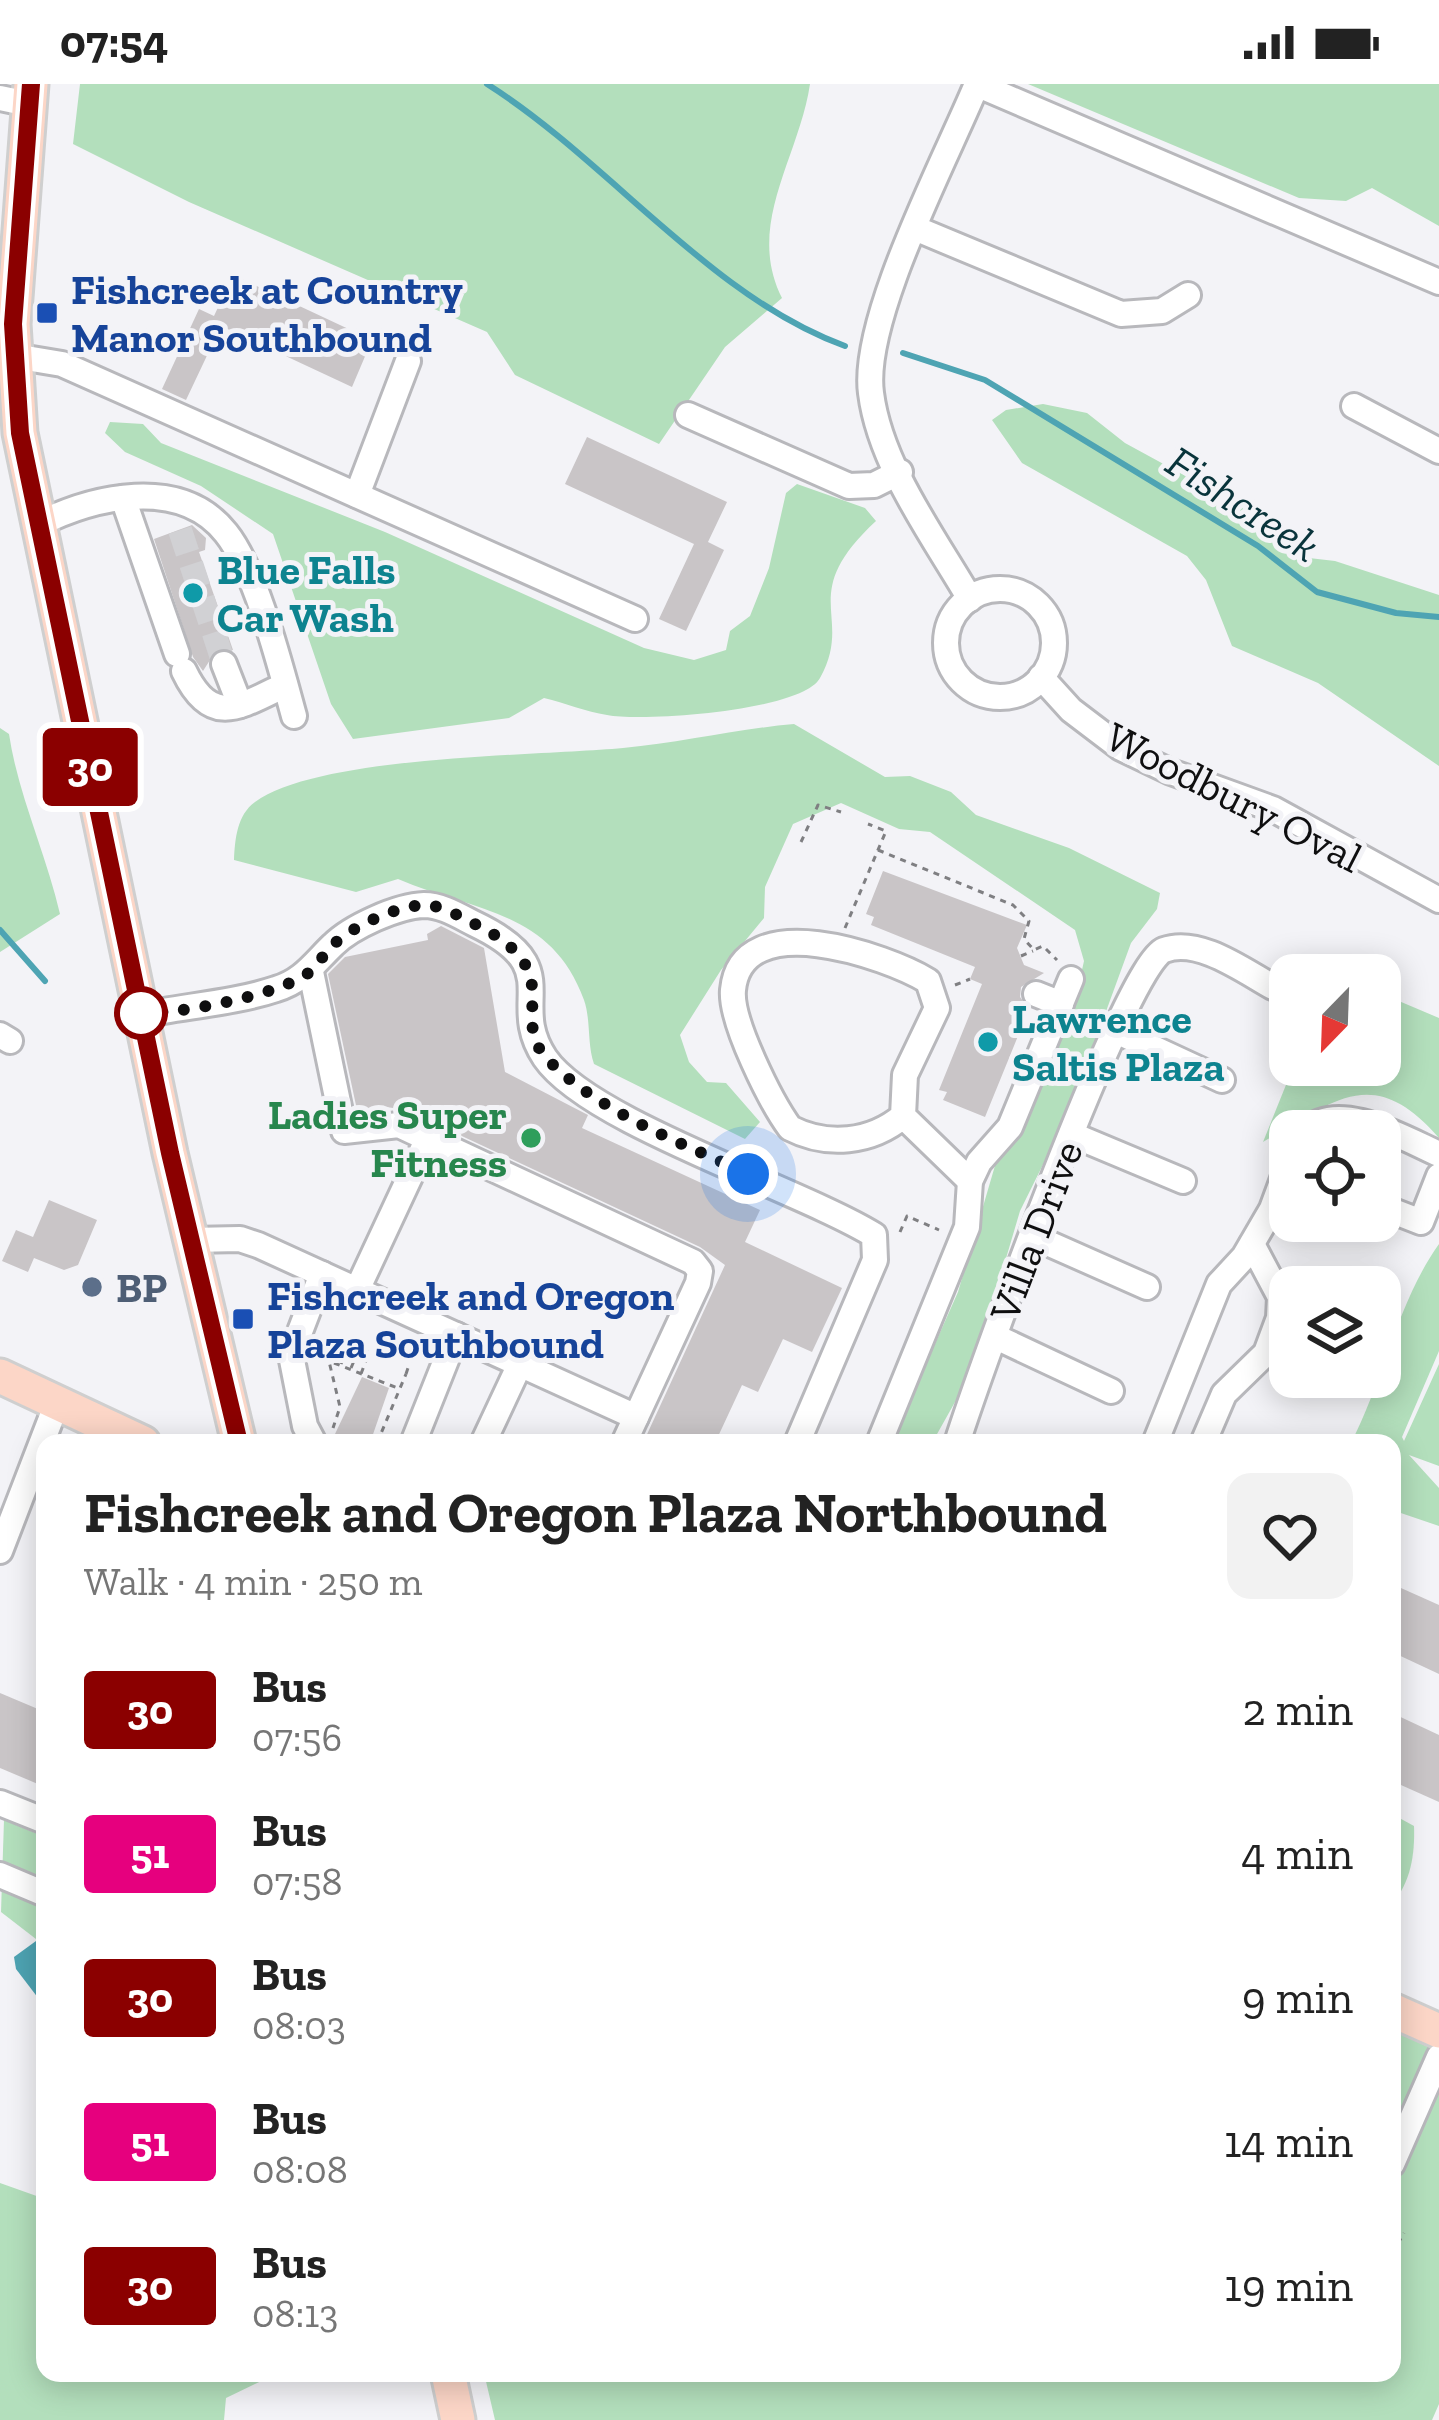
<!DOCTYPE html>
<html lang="en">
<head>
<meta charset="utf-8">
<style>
  body { margin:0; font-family:"Zilla Slab",serif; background:#f2f2f2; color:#222; height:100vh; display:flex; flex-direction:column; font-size:45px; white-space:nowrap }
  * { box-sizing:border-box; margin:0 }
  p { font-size:39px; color:#767676 }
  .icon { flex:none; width:66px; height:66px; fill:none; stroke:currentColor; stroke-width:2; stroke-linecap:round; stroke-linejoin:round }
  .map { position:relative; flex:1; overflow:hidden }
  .panel { position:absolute; left:36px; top:1350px; width:1365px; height:948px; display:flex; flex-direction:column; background:#fff; border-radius:24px; box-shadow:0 6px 30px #0003 }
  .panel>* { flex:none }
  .badge { padding:0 24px; border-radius:9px; font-size:42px; line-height:78px }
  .needle { width:78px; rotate:203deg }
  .controls { position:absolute; left:1269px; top:870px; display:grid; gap:24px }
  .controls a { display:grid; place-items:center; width:132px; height:132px; border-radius:24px; background:#fff; box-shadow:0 6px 30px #0003; font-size:60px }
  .you { position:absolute; width:60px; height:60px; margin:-30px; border:9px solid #fff; border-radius:50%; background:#1a73e8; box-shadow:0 0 0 18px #1a73e833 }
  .map>.badge { position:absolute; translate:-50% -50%; box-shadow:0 0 0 6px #fff }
  .round { display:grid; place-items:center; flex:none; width:126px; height:126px; border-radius:24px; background:#f2f2f2 }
  .overview { display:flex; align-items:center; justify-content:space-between; height:204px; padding:0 48px }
  h1 { font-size:57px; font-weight:700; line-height:90px }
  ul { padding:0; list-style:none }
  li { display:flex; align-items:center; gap:36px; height:144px; padding:0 48px }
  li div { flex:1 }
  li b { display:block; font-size:45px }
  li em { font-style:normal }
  li .badge { min-width:132px; font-weight:700; text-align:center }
  .status { display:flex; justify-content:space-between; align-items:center; height:84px; padding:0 60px; background:#fff; direction:ltr }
  .status svg { height:33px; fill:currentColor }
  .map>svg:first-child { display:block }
</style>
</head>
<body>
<div class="status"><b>07:54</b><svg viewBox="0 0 49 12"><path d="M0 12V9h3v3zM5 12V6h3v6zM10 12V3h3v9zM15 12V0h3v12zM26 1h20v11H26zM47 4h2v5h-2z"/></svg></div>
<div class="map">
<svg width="1439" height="2336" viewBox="0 0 1439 2336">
  <rect width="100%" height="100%" fill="#f3f3f7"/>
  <g fill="#b3dfbc">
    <path d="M 80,0 L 810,0 C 799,74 745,141 782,214 L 725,263 L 659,360 L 515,291 L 487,248 L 189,118 L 73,60 Z"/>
    <polygon points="1028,0 1439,0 1439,142 1372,104 1346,117 1299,114"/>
    <polygon points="1043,320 1087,329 1125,359 1180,389 1267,429 1309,474 1335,477 1439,511 1439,682 1318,599 1232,562 1206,496 1187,472 1022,379 992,336 1006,326"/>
    <path d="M 110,338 L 143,340 L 161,359 L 385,448 L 644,564 L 694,576 L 726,566 L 730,547 L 750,532 L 769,484 L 786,409 L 797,400 L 865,424 L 876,437 C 795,512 855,531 820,594 C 802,627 644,638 607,631 C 586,628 565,619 544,614 L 509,634 L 353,655 L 331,620 L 273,450 L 201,402 L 125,368 L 105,349 Z"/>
    <path d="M 794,640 L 885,693 L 910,692 L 951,708 L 976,731 L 1069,764 L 1160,809 L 1157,825 L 1131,859 L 1070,1026 L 1020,1127 L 973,1286 L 932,1359 L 891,1359 L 958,1208 L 999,1068 L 1077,908 L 1084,877 L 1075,846 L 930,748 L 899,745 L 841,719 L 793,740 L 765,803 L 764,834 L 721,886 L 680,951 L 689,978 L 707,998 L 726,999 L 760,1038 L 745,1055 L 594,980 C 587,960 591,936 584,916 C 551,826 475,828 398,795 L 356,808 L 234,776 C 235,755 237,731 255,718 C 320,671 538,672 623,664 C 680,659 737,645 794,640 Z"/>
    <path d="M 0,644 L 9,650 C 18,711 46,769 60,830 L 0,868 Z"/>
    <path d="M 1380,909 L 1439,934 L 1439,1054 C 1373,978 1335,1017 1263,1058 L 1294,981 L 1380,981 Z"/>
    <path d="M 1439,1160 L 1439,1267 L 1402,1353 L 1404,1357 L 1439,1280 L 1439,1382 L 1409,1371 L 1439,1404 L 1439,1442 L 1392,1426 L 1392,1359 L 1351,1359 C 1384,1295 1397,1219 1439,1160 Z"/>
    <path d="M 1392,1730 L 1414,1742 C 1415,1770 1411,1798 1392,1820 Z"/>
    <polygon points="4,1736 45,1753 45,1862 1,1828"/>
    <polygon points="1392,1942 1439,1963 1439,2320 1432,2336 495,2336 484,2289 1392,2289"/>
    <polygon points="0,2099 45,2115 45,2289 278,2289 226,2314 224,2336 0,2336"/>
  </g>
  <polygon fill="#4ea4b3" points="36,1857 45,1862 45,1923 16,1885 14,1873"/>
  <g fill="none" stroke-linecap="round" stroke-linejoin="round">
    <g stroke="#4ea4b3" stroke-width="6">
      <path d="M 487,0 C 609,77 710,213 845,262"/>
      <polyline points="903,269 985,296 1258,462 1317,508 1396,529 1439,533"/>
      <polyline points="0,846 45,897"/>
    </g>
  </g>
  <g fill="#c9c5c7">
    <polygon points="233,191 372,256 352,303 221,242 186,316 162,305 199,225 214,232"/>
    <polygon points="587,353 727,418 708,458 724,466 686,547 659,535 694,460 565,400"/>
    <polygon points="192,441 206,454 205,466 199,468 233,566 217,565 203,587 193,573 154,455"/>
    <polygon points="883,787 1027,841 1017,864 1024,881 1044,889 1021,903 1020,913 1029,925 985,1033 943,1016 947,1008 939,1006 982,900 970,895 975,883 871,841 874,833 866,830"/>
    <polygon points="441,842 484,864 505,988 588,1031 582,1044 760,1126 745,1158 842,1204 812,1268 783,1255 758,1308 742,1301 715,1359 643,1359 725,1181 700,1163 406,1026 380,1022 357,1026 328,890 345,873 428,856 427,850"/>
    <polygon points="49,1116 97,1136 78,1181 64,1186 34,1174 28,1188 2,1177 16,1146 33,1153"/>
    <polygon points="362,1293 389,1304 370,1359 335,1350"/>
    <polygon points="1392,1500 1439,1521 1439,1590 1392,1568"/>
    <polygon points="0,1609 45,1628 45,1703 0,1684"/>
    <polygon points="1392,1629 1439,1651 1439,1718 1392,1697"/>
  </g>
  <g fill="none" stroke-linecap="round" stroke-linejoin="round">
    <polyline stroke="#d1d1d4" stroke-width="24" stroke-dasharray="24 12" stroke-linecap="butt" points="180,446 224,580"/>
    <g stroke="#b8b8bc" stroke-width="30">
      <g id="minor">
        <polyline points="976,0 1439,198"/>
        <polyline points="0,14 29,20"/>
        <polyline points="917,145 1121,230 1162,227 1188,211"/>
        <polyline points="14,272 62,280 635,535"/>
        <polyline points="1354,322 1439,367"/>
        <polyline points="688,331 849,402 874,401 900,388"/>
        <polyline points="357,411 408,277"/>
        <polyline points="123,414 177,570"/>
        <path d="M 37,441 C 92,413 180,391 226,449 C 256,486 281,585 294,632"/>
        <circle cx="1000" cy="559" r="54"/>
        <path d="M 970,515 C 934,453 880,381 871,309 C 861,235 946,75 977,0"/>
        <polyline points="224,580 240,621"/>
        <path d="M 184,587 C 211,644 239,623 285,601"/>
        <polyline points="1041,593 1071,626 1121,664 1171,688 1273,725 1439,816"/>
        <polyline points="311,888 344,1047 399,1041 693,1178 700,1187 698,1199 636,1333"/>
        <polyline points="1036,910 1061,920"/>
        <path d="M 142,931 C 185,922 234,919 276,905 C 303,897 314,879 333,861 C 351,843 397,822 424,821 C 442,821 459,832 475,840 C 569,885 506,916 545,974 C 589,1038 799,1105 874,1151 L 875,1176 L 797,1359"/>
        <polyline points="1112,945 1222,996"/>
        <polyline points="0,951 10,957"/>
        <path d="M 903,1032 C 871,1059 827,1063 790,1044 C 771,1018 730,937 733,906 C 741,821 887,872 928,897 L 937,924 L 905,991 L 903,1032 L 970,1097"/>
        <path d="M 1306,1047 C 1339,1015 1405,1055 1439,1070"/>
        <polyline points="1073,1051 1183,1097"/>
        <polyline points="1380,1122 1421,1138 1439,1092"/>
        <polyline points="1034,1153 1147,1203"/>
        <polyline points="191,1156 240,1155 258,1161 636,1333 624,1359"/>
        <polyline points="357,1206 428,1054"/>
        <polyline points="996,1253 1111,1307"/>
        <polyline points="314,1359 305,1342 291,1271 322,1190"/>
        <polyline points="413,1359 456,1251"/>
        <polyline points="483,1359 520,1280"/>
        <polyline points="879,1359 967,1143 970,1097 979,1078 1010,1043 1071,895"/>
        <path d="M 957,1359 C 977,1295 1125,881 1164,866 C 1199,853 1244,887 1273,903"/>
        <polyline points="1155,1359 1219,1200 1244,1173 1272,1125 1290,1076"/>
        <polyline points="1203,1359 1224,1310 1266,1269 1279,1234 1280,1213 1252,1160"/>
        <polyline points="0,1467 57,1319"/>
        <polyline points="0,1719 45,1737"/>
        <polyline points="0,1791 45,1810"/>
        <polyline points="1392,2080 1439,1973"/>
      </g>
    </g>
    <g stroke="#cfcfcf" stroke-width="39">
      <g id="major">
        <polyline points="31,0 13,240 20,349 170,1069 239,1359"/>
        <polyline points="0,1292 143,1359"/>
        <polyline points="1392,1926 1439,1947"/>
        <polyline points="448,2289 458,2336"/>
      </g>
    </g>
    <g stroke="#7f7f82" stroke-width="3" stroke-dasharray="6 6" stroke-linecap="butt">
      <polyline points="801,758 818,721 841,728"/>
      <polyline points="878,766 1013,821 1029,837 1024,855 1034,866 1043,862 1057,876"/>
      <polyline points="845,844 886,747 868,740"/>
      <polyline points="1021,872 1033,867"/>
      <polyline points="955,901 970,895"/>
      <polyline points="900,1148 907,1132 939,1146"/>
      <polyline points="336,1264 365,1276"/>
      <polyline points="327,1269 340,1323 333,1344"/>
      <polyline points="331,1278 343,1255 369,1268 361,1290"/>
      <polyline points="334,1279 400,1305"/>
      <polyline points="341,1280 348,1261"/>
      <polyline points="351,1284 359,1265"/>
      <polyline points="406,1290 409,1281"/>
      <polyline points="335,1353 350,1359"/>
      <polyline points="377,1359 406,1290"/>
      <polyline points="1392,2170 1404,2149"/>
    </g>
    <use href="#minor" stroke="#fff" stroke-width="24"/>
    <use href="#major" stroke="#fcd6c7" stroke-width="33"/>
  </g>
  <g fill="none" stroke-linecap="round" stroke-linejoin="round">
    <g stroke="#fff" stroke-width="27">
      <polyline id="line" points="31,0 13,240 20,349 170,1069 239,1359"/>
    </g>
    <use href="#line" stroke="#8b0000" stroke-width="18"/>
    <path stroke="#0f0f10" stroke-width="12" stroke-dasharray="0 21.6" d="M 141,929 C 178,930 275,912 307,890 C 317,883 323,871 331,863 C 350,843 395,823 422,821 C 439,820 457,831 473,839 C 576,889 503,932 550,978 C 605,1031 680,1058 748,1090"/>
  </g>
  <g fill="#1a4fb4" stroke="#f3f3f7" stroke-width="4.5">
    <rect x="35" y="217" width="24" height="24" rx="6"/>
    <rect x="231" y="1223" width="24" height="24" rx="6"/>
  </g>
  <g fill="#0f9aa8" stroke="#f3f3f7" stroke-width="4.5">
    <circle cx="193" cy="509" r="12"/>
    <circle cx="988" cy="958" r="12"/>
  </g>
  <circle fill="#fff" stroke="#8b0000" stroke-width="6" cx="141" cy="929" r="24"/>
  <circle fill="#2e9e5b" stroke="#f3f3f7" stroke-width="4.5" cx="531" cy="1054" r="12"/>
  <circle fill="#5c6f8a" stroke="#f3f3f7" stroke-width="4.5" cx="92" cy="1203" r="12"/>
  <g text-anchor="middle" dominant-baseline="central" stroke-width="10" stroke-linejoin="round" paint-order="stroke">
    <g font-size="42" font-weight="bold" fill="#164399" stroke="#f3f3f7" text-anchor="start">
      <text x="71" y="205">Fishcreek at Country<tspan x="71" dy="48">Manor Southbound</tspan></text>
      <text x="267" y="1211">Fishcreek and Oregon<tspan x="267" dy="48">Plaza Southbound</tspan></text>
    </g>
    <g font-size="42" font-weight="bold" fill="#0d838f" stroke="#f3f3f7" text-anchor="start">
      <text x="217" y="485">Blue Falls<tspan x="217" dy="48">Car Wash</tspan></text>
      <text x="1012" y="934">Lawrence<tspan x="1012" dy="48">Saltis Plaza</tspan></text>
    </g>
    <g font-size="42" fill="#0f0f10" stroke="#f3f3f7">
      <text transform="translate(1234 713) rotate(27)">Woodbury Oval</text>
      <text transform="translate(1036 1147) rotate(-69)">Villa Drive</text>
    </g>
    <g font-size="42" font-weight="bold" fill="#27864d" stroke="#f3f3f7" text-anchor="end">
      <text x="507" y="1030">Ladies Super<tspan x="507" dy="48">Fitness</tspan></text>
    </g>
    <g font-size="42" font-weight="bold" fill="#4e5e75" stroke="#f3f3f7" text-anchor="start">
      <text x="116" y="1203">BP</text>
    </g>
    <g font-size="45" font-style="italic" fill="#09343b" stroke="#f3f3f7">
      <text transform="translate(1243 420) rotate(33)">Fishcreek</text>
    </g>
  </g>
</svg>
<div class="controls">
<a><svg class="needle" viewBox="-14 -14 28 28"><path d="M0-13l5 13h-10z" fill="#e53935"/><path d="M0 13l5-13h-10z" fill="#767676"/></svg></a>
<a><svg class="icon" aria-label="locate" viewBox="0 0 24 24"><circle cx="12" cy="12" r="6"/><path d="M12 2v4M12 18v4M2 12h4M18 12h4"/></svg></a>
<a><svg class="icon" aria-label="layers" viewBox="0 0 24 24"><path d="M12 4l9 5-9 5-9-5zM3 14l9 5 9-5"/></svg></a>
</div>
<div class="you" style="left:748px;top:1090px"></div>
<b class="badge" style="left:90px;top:683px;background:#8b0000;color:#fff">30</b>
<section class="panel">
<div class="overview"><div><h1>Fishcreek and Oregon Plaza Northbound</h1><p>Walk · 4 min · 250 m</p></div><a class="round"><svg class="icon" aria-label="heart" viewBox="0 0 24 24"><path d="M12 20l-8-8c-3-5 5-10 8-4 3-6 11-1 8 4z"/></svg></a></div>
<ul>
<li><span class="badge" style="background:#8b0000;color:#fff">30</span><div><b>Bus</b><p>07:56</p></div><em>2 min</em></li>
<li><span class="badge" style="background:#e6007e;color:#fff">51</span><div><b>Bus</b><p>07:58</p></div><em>4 min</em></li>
<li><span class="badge" style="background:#8b0000;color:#fff">30</span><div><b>Bus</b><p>08:03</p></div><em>9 min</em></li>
<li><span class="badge" style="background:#e6007e;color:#fff">51</span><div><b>Bus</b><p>08:08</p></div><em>14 min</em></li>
<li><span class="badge" style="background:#8b0000;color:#fff">30</span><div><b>Bus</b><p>08:13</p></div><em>19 min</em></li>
</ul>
</section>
</div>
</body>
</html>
